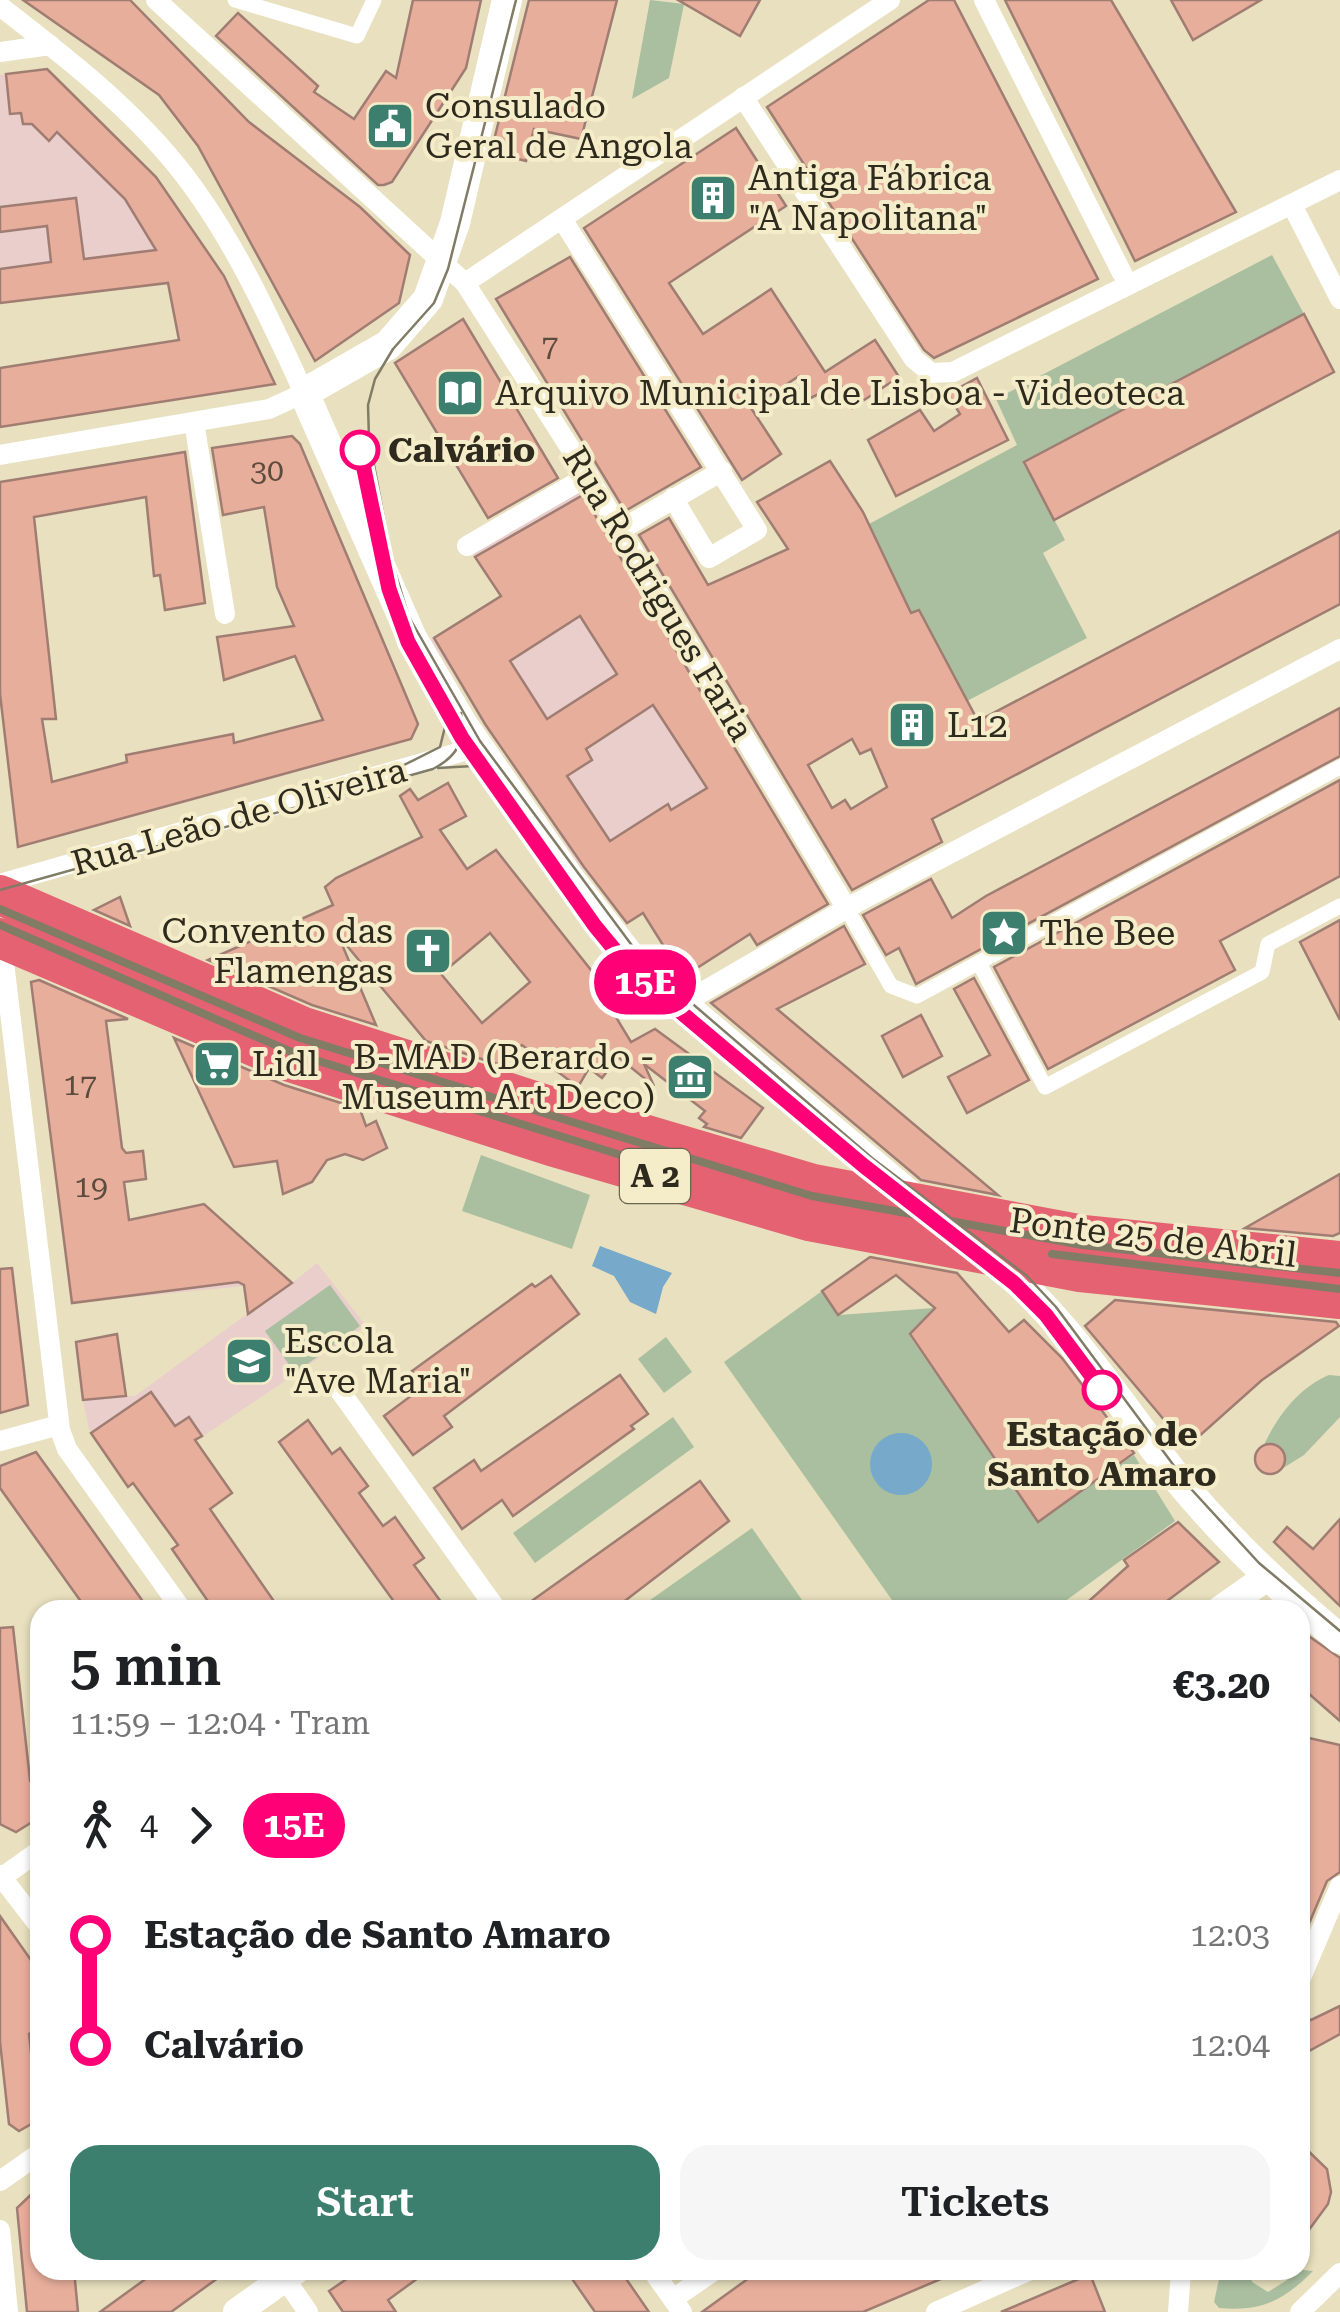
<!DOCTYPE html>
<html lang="en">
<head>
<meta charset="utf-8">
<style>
  body { margin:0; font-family:"Roboto Serif",serif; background:#f6f6f6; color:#202124; height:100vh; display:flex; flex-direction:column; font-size:38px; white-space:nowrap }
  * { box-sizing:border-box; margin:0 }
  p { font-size:32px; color:#757577 }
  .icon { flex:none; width:55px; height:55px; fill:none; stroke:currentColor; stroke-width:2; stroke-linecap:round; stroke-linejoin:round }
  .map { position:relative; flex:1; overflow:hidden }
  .sheet { position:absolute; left:30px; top:1600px; width:1280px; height:680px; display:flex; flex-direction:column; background:#fff; border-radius:30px; box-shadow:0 2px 8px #0004 }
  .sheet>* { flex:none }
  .badge { padding:0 20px; border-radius:32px; font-size:35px; line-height:65px }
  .map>.badge { position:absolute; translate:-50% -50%; box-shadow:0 0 0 5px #fff }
  .legs { display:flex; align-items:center; gap:15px; height:110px; padding:0 40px; font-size:32px }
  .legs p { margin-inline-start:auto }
  .summary { display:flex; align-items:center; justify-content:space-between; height:170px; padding:0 40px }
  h1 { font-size:55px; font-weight:600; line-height:75px }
  .primary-button { display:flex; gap:20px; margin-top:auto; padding:20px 40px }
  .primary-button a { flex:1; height:115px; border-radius:30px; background:#3d7f6f; color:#fff; font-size:40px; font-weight:600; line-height:115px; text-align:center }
  .primary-button a+a { background:#f6f6f6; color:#202124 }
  ul { padding:0 40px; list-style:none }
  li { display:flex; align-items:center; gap:35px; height:110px; font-size:38px }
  li i { display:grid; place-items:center; width:15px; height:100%; margin:0 12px; background:currentColor }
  li i::after { content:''; width:25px; height:25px; margin:-12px; border:8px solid; border-radius:50%; background:#fff }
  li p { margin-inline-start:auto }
  li:first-child i { background:linear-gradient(#0000 50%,currentColor 0) }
  li:last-child i { background:linear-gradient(currentColor 50%,#0000 0) }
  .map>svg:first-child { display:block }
</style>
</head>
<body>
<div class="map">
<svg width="1340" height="2312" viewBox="0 0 1340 2312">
  <rect width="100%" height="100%" fill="#e8e0be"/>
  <g fill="#e9cecb">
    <polygon points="47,69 156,177 222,274 0,304 0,75"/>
    <polygon points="578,488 695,677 691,680 820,902 756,943 750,935 683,977 643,914 627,923 587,867 582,869 431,640 500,596 472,552"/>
    <polygon points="204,1204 292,1283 317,1263 366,1326 128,1487 89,1429 83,1400 135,1396 247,1314 244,1286 72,1303 62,1222 129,1220"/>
  </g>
  <g fill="#a9bfa0">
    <polygon points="650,0 684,4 669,78 632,99"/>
    <polygon points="1272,255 1304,314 1024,462 1065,540 1043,553 1087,638 967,701 919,610 911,613 869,524 1017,445 996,399"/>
    <polygon points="481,1155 590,1195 572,1249 462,1211"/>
    <polygon points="330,1285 360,1326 295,1373 265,1331"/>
    <polygon points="822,1291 839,1315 934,1308 909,1335 1038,1521 1134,1455 1175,1521 1053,1610 899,1610 724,1362"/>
    <polygon points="666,1337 692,1372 664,1393 638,1359"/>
    <path d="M 1329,1375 L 1340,1376 L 1340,1417 L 1304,1455 L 1280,1470 L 1283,1452 L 1272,1445 L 1263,1447 C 1276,1418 1299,1387 1329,1375 Z"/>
    <polygon points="673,1417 694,1447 535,1563 513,1533"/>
    <polygon points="752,1528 809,1610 636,1610"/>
    <path d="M 1221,2270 L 1250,2270 L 1252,2282 L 1268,2292 L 1303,2270 L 1313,2271 C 1284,2300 1262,2312 1219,2308 L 1214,2302 Z"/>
  </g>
  <g fill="#76a9ca">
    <polygon points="600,1246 672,1273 663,1287 656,1314 630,1302 614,1276 592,1266"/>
    <circle cx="901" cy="1464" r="31"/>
  </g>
  <g fill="#e8ae9c" stroke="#a07d73" stroke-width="2.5" fill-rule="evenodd">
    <polygon points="23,0 130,0 249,122 360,207 410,255 399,303 315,361 198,146 159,95"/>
    <polygon points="413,0 481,0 466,68 392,182 384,185 378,185 216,36 238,13 318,86 314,92 354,119 386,71 396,78"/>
    <polygon points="529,0 617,0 581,139 534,129 526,161 491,152"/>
    <polygon points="678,0 760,0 740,36"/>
    <polygon points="929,0 954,0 1098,279 934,358 924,350 767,107"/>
    <polygon points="1005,0 1111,0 1236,212 1135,261"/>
    <polygon points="1171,0 1261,0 1193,40"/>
    <polygon points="47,69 156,177 224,276 275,384 0,427 0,368 179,340 168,283 0,303 0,269 51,262 47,226 0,232 0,207 76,198 84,259 156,250 125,199 57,132 49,141 32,124 23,124 21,113 10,114 6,74"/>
    <polygon points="736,128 786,206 669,283 703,334 771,289 825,372 875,340 899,377 852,408 840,384 804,401 798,390 806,386 799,376 751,408 781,454 742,480 584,228"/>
    <polygon points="570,257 701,467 625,511 496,299"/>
    <polygon points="1304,314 1334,372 1054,520 1024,462"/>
    <polygon points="463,319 558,478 488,518 395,363"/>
    <polygon points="977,378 1008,440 896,496 868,440 920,410 934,431 960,414 948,394"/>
    <polygon points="292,436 300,444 418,724 411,739 18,847 0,694 0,482 185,452 205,603 165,610 160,575 154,576 146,497 34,517 56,719 42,719 52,782 127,762 126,755 233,734 234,743 323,720 295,656 224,680 217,637 294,626 277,587 264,507 223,515 212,448"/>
    <path d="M 830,461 L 863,512 L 911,613 L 919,610 L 978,721 L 1340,531 L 1340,604 L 932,819 L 942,842 L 852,890 L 639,535 L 669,518 L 708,585 L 788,549 L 757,502 ZM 852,739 L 860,754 L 871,749 L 887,787 L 851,809 L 845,800 L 832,808 L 808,765 Z"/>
    <path d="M 583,495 L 828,904 L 757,945 L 750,934 L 683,977 L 643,913 L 627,923 L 584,867 L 485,724 L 434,638 L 501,596 L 475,557 ZM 580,616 L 617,674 L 547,719 L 510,661 ZM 653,705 L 707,788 L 671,810 L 668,804 L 610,841 L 567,776 L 592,760 L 586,749 Z"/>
    <polygon points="1340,708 1340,756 916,984 899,948 886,955 863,915 931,879 952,918 986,896"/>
    <polygon points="1340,780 1340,876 1220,941 1235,970 1048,1069 994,967"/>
    <path d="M 448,783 L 466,816 L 440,830 L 467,869 L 496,850 L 610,994 L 631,1010 L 617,1019 L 631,1042 L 655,1029 L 763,1108 L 741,1138 L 704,1127 L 707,1124 L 699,1118 L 705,1111 L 644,1064 L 654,1086 L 618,1057 L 602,1078 L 589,1068 L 578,1087 L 522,1045 L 497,1064 L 426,1041 L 338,935 L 376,1025 L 312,1005 L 208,960 L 333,905 L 325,887 L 336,878 L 422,837 L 400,796 L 410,789 L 418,800 ZM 490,933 L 530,982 L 482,1023 L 441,974 Z"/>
    <polygon points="120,897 130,926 94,910"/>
    <polygon points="1340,920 1340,1020 1300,942"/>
    <polygon points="844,926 865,964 777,1009 998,1195 921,1180 711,1003"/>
    <polygon points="974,978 1029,1080 967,1113 948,1077 990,1055 954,989"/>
    <polygon points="39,980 128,1019 106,1021 122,1148 126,1153 143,1151 146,1179 124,1182 129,1220 204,1204 292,1283 248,1314 244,1285 238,1282 72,1303 31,982"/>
    <polygon points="921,1015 942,1056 903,1077 882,1036"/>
    <polygon points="174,1038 284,1085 360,1109 366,1126 376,1121 387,1148 363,1160 345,1154 327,1160 312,1182 283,1194 277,1161 234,1167"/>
    <polygon points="1340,1174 1340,1233 1333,1236 1245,1228"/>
    <polygon points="870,1257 957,1273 1009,1332 1024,1320 1062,1358 1134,1453 1038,1522 910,1334 935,1308 896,1275 838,1315 822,1291"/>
    <polygon points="12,1268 28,1405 0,1413 0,1269"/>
    <polygon points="551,1276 579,1314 444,1416 452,1427 413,1455 384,1416 423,1387 412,1371 532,1284 535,1287"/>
    <polygon points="1115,1300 1336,1322 1339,1326 1262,1380 1187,1447 1085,1326"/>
    <polygon points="117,1334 126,1396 83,1400 76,1342"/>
    <polygon points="620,1375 648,1414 631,1426 634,1429 513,1516 502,1500 462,1529 434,1488 474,1460 481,1471"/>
    <polygon points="151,1392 175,1426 189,1417 202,1436 195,1440 232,1493 210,1509 280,1610 214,1610 172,1549 178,1545 133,1483 128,1487 91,1433"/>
    <polygon points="308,1420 332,1454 340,1448 368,1486 359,1493 383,1526 395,1517 424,1558 414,1565 447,1610 400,1610 279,1442"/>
    <circle cx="1270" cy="1459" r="15"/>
    <polygon points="36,1452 83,1517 149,1610 87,1610 0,1488 0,1466"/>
    <polygon points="700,1481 729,1521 613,1610 519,1610"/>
    <polygon points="1340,1519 1340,1606 1274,1542 1287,1527 1313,1549"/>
    <polygon points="1178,1522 1219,1562 1155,1610 1079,1610 1128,1566 1124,1560"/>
    <polygon points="13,1627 30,1780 40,1772 40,1817 16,1832 0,1824 0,1628"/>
    <polygon points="1300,1630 1340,1658 1340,1721 1300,1686"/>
    <polygon points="1300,1736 1340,1745 1340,1872 1327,1881 1300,1945"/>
    <polygon points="0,1916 40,1973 40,2027 29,2034 35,2089 40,2086 40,2119 19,2131 9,2124 0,2042"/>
    <polygon points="1340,2006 1340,2034 1300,2056 1300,2014 1311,2020"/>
    <polygon points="1300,2143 1327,2169 1331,2192 1328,2204 1300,2242"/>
    <polygon points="40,2186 40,2270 74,2270 78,2312 27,2312 17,2208"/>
    <polygon points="158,2270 229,2270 171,2312 100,2312"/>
    <polygon points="360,2270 429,2270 388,2300 396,2312 343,2312 329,2291"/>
    <polygon points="566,2270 620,2270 649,2312 595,2312"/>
    <polygon points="760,2270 962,2270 863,2312 702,2312"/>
    <polygon points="1090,2274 1105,2312 1001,2312 1074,2281"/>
  </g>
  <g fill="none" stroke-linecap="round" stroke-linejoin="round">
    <g stroke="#fff" stroke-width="15">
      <polyline points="235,0 357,36 374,0"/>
      <polyline points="847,909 891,986 917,996 1340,767"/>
      <polyline points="979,963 1045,1087 1262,972 1268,944 1340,906"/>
    </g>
    <g stroke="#fff" stroke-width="20">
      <polyline points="156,0 465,283 588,476 847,909"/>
      <polyline points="984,0 1122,273"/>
      <path d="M 0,6 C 58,51 119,98 167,154 C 226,222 267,312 304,393 L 269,409 L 0,455"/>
      <polyline points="0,52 50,45"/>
      <polyline points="743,97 914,359 931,373 953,372 1340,180"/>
      <polyline points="1292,205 1340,299"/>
      <polyline points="562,219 757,530 709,558 673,498"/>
      <polyline points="465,283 890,0"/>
      <polyline points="194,422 225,614"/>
      <polyline points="620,530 722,471"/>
      <polyline points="467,546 588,476"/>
      <polyline points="0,884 478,747"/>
      <polyline points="1,937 60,1430 67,1449 182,1610"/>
      <polyline points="682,1004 856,903 1340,649"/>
      <polyline points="340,1391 497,1610"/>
      <polyline points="0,1441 59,1425"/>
      <polyline points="0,1875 40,1927"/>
      <polyline points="4,1876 40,1850"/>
      <polyline points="1300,1980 1340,1886"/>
      <polyline points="0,2181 40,2153"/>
      <polyline points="0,2230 8,2312"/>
      <polyline points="279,2270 308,2312"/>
      <polyline points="652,2270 682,2312"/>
      <polyline points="673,2299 715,2270"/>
      <polyline points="936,2312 1030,2270"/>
      <polyline points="1178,2312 1181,2270"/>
      <polyline points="1300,2312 1340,2273"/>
    </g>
    <g stroke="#fff" stroke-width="28">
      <polyline points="1220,1610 1267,1577"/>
      <polyline points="237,2312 296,2270"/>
    </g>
    <g stroke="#fff" stroke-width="30">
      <polyline points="507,0 455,223 428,299 388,345 304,393 412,638 463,725 569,878 639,968 919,1203"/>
      <path d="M 987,1255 C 1067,1317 1119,1405 1181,1483 C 1229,1541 1282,1591 1340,1639"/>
    </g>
    <g stroke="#e46271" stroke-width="40">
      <polyline points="0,895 304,1027 562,1110 813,1184 1083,1235 1340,1261"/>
      <polyline points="0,938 293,1063 551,1146 809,1221 1080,1272 1340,1299"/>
    </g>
    <g stroke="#817c66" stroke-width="2.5">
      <polyline points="516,0 448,269 434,303 393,349 375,379 368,405 369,439 393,565 409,617 480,741 645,963 872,1158 1027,1276 1056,1307 1192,1490 1259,1563 1340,1631"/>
      <polyline points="402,766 440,747 447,719 443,701"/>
      <polyline points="438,768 473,766 488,776"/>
      <polyline points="518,819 633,972 713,1039"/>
      <path d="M 0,890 L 433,769 C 458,756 465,741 461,713"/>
    </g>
    <g stroke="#817c66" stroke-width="8">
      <polyline points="0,909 300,1038 812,1196 1082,1245 1340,1273"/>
      <polyline points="0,925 296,1054 624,1156"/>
      <polyline points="1052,1254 1340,1289"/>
    </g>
  </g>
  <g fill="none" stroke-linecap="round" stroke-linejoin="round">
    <g stroke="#fff" stroke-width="22">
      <polyline id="line-1" points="360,450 389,589 408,642 462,738 595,926 633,972 864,1166 1014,1283 1046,1315 1102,1390"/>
    </g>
    <use href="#line-1" stroke="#f07" stroke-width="15"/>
  </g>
  <defs>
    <g id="civic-square" transform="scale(2.5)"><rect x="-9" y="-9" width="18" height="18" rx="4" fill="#3d7f6f" stroke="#f5edca"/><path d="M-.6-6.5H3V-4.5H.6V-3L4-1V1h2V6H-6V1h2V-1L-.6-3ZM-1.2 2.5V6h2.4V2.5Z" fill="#fff"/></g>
    <g id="building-square" transform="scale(2.5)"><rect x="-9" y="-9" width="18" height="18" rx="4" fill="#3d7f6f" stroke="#f5edca"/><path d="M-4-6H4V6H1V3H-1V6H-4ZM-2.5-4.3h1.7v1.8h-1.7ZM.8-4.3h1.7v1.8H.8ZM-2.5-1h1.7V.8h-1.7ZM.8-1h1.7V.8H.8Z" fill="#fff"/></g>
    <g id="library-square" transform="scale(2.5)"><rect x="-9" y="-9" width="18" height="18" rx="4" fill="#3d7f6f" stroke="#f5edca"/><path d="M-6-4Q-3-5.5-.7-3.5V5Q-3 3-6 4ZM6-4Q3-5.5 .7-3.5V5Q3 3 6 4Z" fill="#fff"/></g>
    <g id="sight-square" transform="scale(2.5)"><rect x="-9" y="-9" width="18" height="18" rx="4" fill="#3d7f6f" stroke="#f5edca"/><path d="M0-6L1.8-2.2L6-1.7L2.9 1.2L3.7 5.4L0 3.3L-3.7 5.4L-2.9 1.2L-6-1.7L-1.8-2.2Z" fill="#fff"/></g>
    <g id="church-square" transform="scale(2.5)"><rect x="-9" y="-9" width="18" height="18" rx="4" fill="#3d7f6f" stroke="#f5edca"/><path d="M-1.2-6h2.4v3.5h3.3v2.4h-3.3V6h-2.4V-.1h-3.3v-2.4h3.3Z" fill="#fff"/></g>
    <g id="supermarket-square" transform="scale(2.5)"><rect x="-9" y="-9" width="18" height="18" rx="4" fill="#3d7f6f" stroke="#f5edca"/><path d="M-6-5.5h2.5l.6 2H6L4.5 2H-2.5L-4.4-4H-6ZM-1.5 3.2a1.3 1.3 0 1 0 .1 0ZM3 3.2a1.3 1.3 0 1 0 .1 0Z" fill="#fff"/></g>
    <g id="museum-square" transform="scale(2.5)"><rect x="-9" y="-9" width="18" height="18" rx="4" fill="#3d7f6f" stroke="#f5edca"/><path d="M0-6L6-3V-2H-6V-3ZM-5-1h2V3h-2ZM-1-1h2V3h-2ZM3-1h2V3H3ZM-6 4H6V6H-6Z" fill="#fff"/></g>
    <g id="school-square" transform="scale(2.5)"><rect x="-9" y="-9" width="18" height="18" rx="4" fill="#3d7f6f" stroke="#f5edca"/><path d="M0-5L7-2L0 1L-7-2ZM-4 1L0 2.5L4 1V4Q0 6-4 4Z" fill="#fff"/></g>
  </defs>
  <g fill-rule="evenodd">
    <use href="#civic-square" x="390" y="126"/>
    <use href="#building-square" x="713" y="198"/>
    <use href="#library-square" x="460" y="393"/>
    <use href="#building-square" x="912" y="725"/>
    <use href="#sight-square" x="1004" y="933"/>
    <use href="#church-square" x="428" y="951"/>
    <use href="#supermarket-square" x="217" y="1064"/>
    <use href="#museum-square" x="690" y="1077"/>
    <use href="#school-square" x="249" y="1361"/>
  </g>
  <g fill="#fff" stroke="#f07" stroke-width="5">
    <circle cx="360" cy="450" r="18"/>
    <circle cx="1102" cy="1390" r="18"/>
  </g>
  <g text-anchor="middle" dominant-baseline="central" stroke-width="8" stroke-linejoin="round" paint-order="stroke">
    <g font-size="30" fill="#5c4c3e">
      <text x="550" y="345">7</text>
      <text x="267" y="470">30</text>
      <text x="80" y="1084">17</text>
      <text x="91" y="1186">19</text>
    </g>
    <rect fill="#f5edca" stroke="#6a6552" stroke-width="2.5" x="620" y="1149" width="70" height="54" rx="8"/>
    <g font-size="32" font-weight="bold" fill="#2e2b1e">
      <text x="655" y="1176">A 2</text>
    </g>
    <g font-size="35" fill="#2e2b1e" stroke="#f5edca" text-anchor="start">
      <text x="425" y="106">Consulado<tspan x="425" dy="40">Geral de Angola</tspan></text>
      <text x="748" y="178">Antiga Fábrica<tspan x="748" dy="40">"A Napolitana"</tspan></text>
      <text x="495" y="393">Arquivo Municipal de Lisboa - Videoteca</text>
      <text x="947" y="725">L12</text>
      <text x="393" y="931" text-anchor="end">Convento das<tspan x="393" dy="40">Flamengas</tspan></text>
      <text x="1039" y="933">The Bee</text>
      <text x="655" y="1057" text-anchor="end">B-MAD (Berardo -<tspan x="655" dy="40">Museum Art Deco)</tspan></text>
      <text x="252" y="1064">Lidl</text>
      <text x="284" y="1341">Escola<tspan x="284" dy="40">"Ave Maria"</tspan></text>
    </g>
    <g font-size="35" font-weight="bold" fill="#2e2b1e" stroke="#f5edca" text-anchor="start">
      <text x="388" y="450">Calvário</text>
      <text x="1102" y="1434" text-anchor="middle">Estação de<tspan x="1102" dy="40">Santo Amaro</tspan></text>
    </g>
    <g font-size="35" fill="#2e2b1e" stroke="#f5edca">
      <text transform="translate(658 594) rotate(59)">Rua Rodrigues Faria</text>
      <text transform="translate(239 817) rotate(-16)">Rua Leão de Oliveira</text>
      <text transform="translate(1153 1238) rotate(7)">Ponte 25 de Abril</text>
    </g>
  </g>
</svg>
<b class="badge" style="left:645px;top:982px;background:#f07;color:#fff">15E</b>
<section class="sheet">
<div class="summary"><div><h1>5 min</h1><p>11:59 – 12:04 · Tram</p></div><b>€3.20</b></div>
<div class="legs"><svg class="icon" aria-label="walk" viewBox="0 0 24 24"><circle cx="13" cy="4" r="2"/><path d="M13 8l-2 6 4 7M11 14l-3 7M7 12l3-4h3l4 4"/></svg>4<svg class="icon" aria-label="forward" viewBox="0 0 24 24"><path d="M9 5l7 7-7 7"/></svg><b class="badge" style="background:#f07;color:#fff">15E</b></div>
<ul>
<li><i style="color:#f07"></i><b>Estação de Santo Amaro</b><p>12:03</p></li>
<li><i style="color:#f07"></i><b>Calvário</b><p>12:04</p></li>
</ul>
<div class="primary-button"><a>Start</a><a>Tickets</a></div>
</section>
</div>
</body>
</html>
